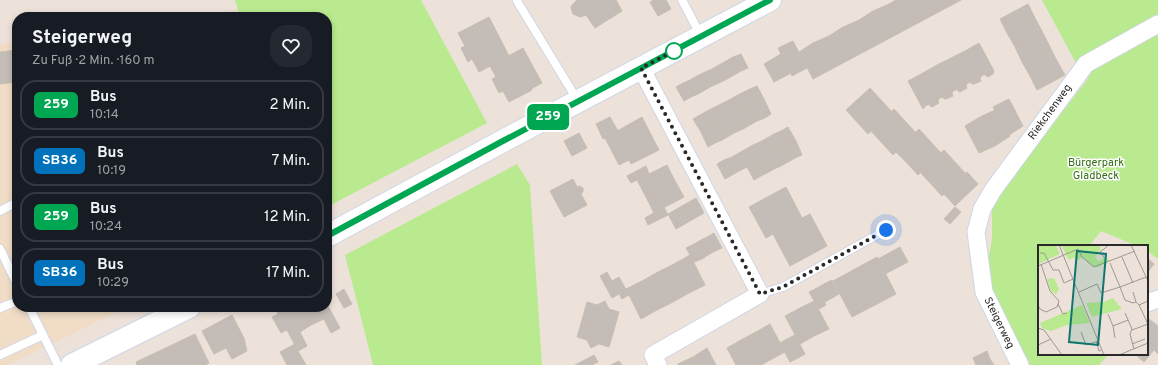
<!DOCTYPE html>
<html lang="de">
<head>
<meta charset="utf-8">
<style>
  body { margin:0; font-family:Overpass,sans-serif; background:#242831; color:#f1f3f6; height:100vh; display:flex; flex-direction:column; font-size:15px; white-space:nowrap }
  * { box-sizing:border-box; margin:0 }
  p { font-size:13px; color:#9ea1a6 }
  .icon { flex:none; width:22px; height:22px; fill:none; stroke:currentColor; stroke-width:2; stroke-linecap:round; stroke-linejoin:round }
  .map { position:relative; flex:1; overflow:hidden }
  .panel { position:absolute; left:12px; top:12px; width:320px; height:300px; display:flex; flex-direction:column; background:#171b24; border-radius:16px; box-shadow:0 2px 6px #0003 }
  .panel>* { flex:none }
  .badge { padding:0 8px; border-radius:6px; font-size:14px; line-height:26px }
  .you { position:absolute; width:20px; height:20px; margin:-10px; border:3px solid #fff; border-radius:50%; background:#1a73e8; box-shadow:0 0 0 6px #1a73e833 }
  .map>.badge { position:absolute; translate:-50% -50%; box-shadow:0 0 0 2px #fff }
  .round { display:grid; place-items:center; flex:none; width:42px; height:42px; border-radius:16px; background:#242831 }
  .headline { display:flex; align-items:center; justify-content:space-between; height:68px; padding:0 20px }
  h1 { font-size:19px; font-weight:700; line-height:30px }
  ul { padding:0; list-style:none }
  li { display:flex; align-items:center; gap:12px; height:50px; margin:0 8px 6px; padding:0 12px; border:2px solid #363941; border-radius:16px }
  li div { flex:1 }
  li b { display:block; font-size:15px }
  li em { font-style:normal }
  li .badge { min-width:44px; font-weight:700; text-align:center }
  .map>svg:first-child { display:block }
</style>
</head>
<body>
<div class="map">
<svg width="1158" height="365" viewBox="0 0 1158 365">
  <rect width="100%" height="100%" fill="#ede2d9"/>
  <g fill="#f1ddc6">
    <polygon points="238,10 240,17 190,17"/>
    <polygon points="17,41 17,307 128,307 8,365 0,365 0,44"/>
  </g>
  <g fill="#b9ea8f">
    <polygon points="235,0 421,0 487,123 327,207 327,17 240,17"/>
    <polygon points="1042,0 1158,0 1158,259 1147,251 1147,246 1137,246 1101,231 1089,246 1039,246 1039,354 1109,354 1099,365 1028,365 997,306 987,284 989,255 992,239 992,209 996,197 1088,79 1077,65"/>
    <polygon points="517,164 530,185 542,365 373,365 345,255"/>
  </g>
  <g fill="#c4bcb6" stroke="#c8beb2">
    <polygon points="577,0 616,0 622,11 595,28 586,15 580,17 573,14 571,8 572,5"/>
    <polygon points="654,0 666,0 671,9 658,16 650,2"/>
    <polygon points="896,0 906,0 918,23 903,31 889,4"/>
    <polygon points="906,0 925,0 933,15 918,23"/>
    <polygon points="925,0 944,0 948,7 933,15"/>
    <polygon points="944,0 961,0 948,7"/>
    <polygon points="889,4 903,31 888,39 873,11"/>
    <polygon points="1028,4 1035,18 1007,33 1000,19"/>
    <polygon points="873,11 888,39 873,47 859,20"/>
    <polygon points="489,17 509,56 479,72 472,59 468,62 461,48 465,46 458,33"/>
    <polygon points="1035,18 1043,33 1015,47 1007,33"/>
    <polygon points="859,20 873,47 858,55 843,27"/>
    <polygon points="843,27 858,55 843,63 829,36"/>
    <polygon points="1043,33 1050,47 1022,62 1015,47"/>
    <polygon points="829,36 843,63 828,71 813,43"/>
    <polygon points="793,41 807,68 792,76 778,48"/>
    <polygon points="813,43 828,71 813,79 799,52"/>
    <polygon points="979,43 994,71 993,74 988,77 986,76 985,74 980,77 981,78 980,78 965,51"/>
    <polygon points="1050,47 1057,61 1030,76 1022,62"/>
    <polygon points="523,48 542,83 531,89 532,90 509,102 503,91 499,93 492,79 496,77 490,66"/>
    <polygon points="17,50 17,82 0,84 0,52"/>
    <polygon points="965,51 981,81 974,84 972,84 971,82 966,84 967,85 966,86 951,58"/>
    <polygon points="741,54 748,68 741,71 733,57"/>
    <polygon points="781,54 791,73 774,82 764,64"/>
    <polygon points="733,57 741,71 734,75 726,61"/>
    <polygon points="951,58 967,88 960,92 958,91 957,89 952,92 953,93 952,93 937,65"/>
    <polygon points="726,61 734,75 727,79 719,65"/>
    <polygon points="1057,61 1065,75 1037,90 1030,76"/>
    <polygon points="719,65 727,79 719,83 712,69"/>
    <polygon points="937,65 953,96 946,99 944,99 943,97 938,99 939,100 938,101 923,73"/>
    <polygon points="712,69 719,83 712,86 705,72"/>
    <polygon points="705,72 712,86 705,90 697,76"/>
    <polygon points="923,73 939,103 932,107 930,106 929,104 924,107 924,108 923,109 908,81"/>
    <polygon points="697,76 705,90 698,94 690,80"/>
    <polygon points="690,80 698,94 691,97 683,83"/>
    <polygon points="683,83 691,97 684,101 676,87"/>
    <polygon points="757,86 764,99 757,103 750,89"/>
    <polygon points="870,88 881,100 857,122 846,110"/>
    <polygon points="750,89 757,103 750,107 742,93"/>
    <polygon points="742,93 750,107 743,110 736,96"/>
    <polygon points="736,96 743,110 736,114 729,100"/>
    <polygon points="764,99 771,114 765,118 757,103"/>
    <polygon points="1009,99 1023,126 1009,135 993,107"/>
    <polygon points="729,100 736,114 729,118 721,104"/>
    <polygon points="881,100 892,112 868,134 857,122"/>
    <polygon points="757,103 765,118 757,121 750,107"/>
    <polygon points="721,104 729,118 722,122 715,107"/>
    <polygon points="715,107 722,122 715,125 707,111"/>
    <polygon points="750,107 757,121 750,125 743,110"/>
    <polygon points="894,109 905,121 882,143 871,131"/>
    <polygon points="743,110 750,125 743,129 736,114"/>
    <polygon points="995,110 1010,136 995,146 980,117"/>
    <polygon points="707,111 715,125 708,129 700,115"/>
    <polygon points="736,114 743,129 736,132 729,118"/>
    <polygon points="700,115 708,129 701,132 693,119"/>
    <polygon points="610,117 618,131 603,139 596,124"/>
    <polygon points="642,117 659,150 631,164 629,160 619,165 605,138"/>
    <polygon points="980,117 995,146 979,153 965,126"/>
    <polygon points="729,118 736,132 729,136 722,122"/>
    <polygon points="905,121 916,133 893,155 882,143"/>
    <polygon points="722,122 729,136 722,140 715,125"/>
    <polygon points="715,125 722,140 715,143 708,129"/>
    <polygon points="788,127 796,141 788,145 781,131"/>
    <polygon points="708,129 715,143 708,147 701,132"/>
    <polygon points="919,129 930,141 907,163 896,152"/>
    <polygon points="781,131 788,145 782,149 774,134"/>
    <polygon points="579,133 587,148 572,156 564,141"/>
    <polygon points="774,134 782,149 774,152 767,138"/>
    <polygon points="767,138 774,152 767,156 760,142"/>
    <polygon points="796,141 802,155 795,158 788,145"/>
    <polygon points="930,141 941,153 918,175 907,163"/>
    <polygon points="760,142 767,156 760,160 753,145"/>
    <polygon points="753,145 760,160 754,163 746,149"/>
    <polygon points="788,145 795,158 788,162 782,149"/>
    <polygon points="746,149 754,163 747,167 739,153"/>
    <polygon points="782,149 788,162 781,166 774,152"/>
    <polygon points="944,150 955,162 931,184 920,172"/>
    <polygon points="774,152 781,166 774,169 767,156"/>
    <polygon points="739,153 747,167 739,171 732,157"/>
    <polygon points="767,156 774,169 767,173 760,160"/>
    <polygon points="732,157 739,171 732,175 724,160"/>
    <polygon points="724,160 732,175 725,179 717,164"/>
    <polygon points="760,160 767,173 761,176 754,163"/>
    <polygon points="955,162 966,174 942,196 931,184"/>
    <polygon points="754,163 761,176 754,180 747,167"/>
    <polygon points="667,165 675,181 646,197 637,180"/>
    <polygon points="646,166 649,174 631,183 627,176"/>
    <polygon points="967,172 978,184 955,206 944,194"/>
    <polygon points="573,179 577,187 579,186 583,188 583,192 581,194 587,205 564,217 550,191"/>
    <polygon points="675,181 684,197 654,213 646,197"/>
    <polygon points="786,187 802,218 810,214 827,246 790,266 773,234 766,238 749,207"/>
    <polygon points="696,198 704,213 697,217 689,202"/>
    <polygon points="689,202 697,217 690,221 682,206"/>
    <polygon points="682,206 690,221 683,225 675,210"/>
    <polygon points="664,207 668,215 648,225 645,218"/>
    <polygon points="955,207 961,212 950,224 944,219"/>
    <polygon points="675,210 683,225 676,229 668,214"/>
    <polygon points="714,233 722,248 715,251 707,237"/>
    <polygon points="707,237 715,251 708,255 701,240"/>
    <polygon points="701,240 708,255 702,259 694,244"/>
    <polygon points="694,244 702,259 694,262 686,248"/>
    <polygon points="900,247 908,262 885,274 878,259"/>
    <polygon points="690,255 705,285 689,293 674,264"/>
    <polygon points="877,257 896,294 852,317 833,281"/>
    <polygon points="1147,258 1154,264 1147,273"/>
    <polygon points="674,264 689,293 673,302 658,272"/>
    <polygon points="607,272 619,294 612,298 600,276"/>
    <polygon points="658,272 673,302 657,310 642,281"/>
    <polygon points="619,277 629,295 622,299 612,281"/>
    <polygon points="832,280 839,294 832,298 824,284"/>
    <polygon points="642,281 657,310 641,319 626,289"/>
    <polygon points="824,284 832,298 825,302 817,288"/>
    <polygon points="817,288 826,305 819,309 809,292"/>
    <polygon points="344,289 352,304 344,308 336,294"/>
    <polygon points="605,301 609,309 619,312 614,330 582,320 587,302 597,305"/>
    <polygon points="814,301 829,329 814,336 800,308"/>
    <polygon points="327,304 340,328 331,333 324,319 311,325 302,307 327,307"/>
    <polygon points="284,307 302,307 311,325 300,332 307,346 298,351 287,330 281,333 272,317 278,314 277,311 278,310"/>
    <polygon points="800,308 814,336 800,344 785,316"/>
    <polygon points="232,315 244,338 247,351 232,359 226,348 214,354 202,331"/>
    <polygon points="1149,319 1158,326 1158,345 1144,362 1135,354 1147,354 1147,321"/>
    <polygon points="582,320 614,330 609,347 599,344 591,348 587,340 577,337"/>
    <polygon points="770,324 785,352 770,360 756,332"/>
    <polygon points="756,332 770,360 761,365 754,365 741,340"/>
    <polygon points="195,334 209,363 205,365 137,365 136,362"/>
    <polygon points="795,335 805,354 798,358 787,339"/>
    <polygon points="787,339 798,358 790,362 780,343"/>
    <polygon points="741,340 754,365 736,365 727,348"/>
    <polygon points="295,344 298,351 306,365 287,365 280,352"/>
    <polygon points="1158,345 1158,354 1154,350"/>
    <polygon points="707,348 716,365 697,365 693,357"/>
    <polygon points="987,351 990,359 978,365 976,365 973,358"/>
    <polygon points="594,355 598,362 592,365 575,365"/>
    <polygon points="693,357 697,365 678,365 678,364"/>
    <polygon points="990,359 994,365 978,365"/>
    <polygon points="619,361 622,365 611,365"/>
  </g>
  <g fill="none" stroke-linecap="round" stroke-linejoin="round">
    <g stroke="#ced5e4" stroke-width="10">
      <g id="service">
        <polyline points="682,0 701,36"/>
        <polyline points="517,1 578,101"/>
        <polyline points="0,211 17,202"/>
        <polyline points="0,249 17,284"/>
        <polyline points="760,294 783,287 886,230"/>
        <polyline points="29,307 58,365"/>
        <polyline points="0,308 17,301"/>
        <polyline points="0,355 43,335"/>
      </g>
    </g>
    <g stroke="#ced5e4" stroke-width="19">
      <g id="minor">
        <polyline points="641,68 760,294 653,355 658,365"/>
        <polyline points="1147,303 1158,299"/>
        <polyline points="1020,365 984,292 976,232 982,209 993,190 1086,64 1158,24"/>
      </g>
    </g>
    <g stroke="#ced5e4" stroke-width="24">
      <g id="secondary">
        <polyline points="327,236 501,142 770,0"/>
        <polyline points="72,365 189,307"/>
      </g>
    </g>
    <use href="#service" stroke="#fff" stroke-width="8"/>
    <use href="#minor" stroke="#fff" stroke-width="17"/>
    <use href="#secondary" stroke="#fff" stroke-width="22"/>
  </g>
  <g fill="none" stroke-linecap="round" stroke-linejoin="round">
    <g stroke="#fff" stroke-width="9">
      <polyline id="line" points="327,236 501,142 770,0"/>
    </g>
    <use href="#line" stroke="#00a651" stroke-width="6"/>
    <polyline stroke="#292929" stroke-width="4" stroke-dasharray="0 7.2" points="674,51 676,50 641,68 760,294 783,287 886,230"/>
  </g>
  <circle fill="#fff" stroke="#00a651" stroke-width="2" cx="674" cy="51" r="8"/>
  <g text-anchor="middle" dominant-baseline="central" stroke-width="3" stroke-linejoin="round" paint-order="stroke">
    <g font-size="11" fill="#292929" stroke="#fff">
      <text transform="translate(1050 112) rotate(-54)">Riekchenweg</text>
      <text transform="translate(999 323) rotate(64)">Steigerweg</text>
    </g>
    <g font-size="11" fill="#306d12" stroke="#fff">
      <text x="1096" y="163">Bürgerpark<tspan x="1096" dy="13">Gladbeck</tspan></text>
    </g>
  </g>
  <g transform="translate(1038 245)">
    <rect width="110" height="110" fill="#ede2d9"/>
    <path d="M 0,0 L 18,0 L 22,9 L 0,19 ZM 23,0 L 61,0 L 63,4 L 57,12 L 61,17 L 66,12 L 72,15 L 60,22 L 54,21 L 45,12 L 38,16 L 36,12 L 31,15 ZM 16,33 L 21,44 L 18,49 L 13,46 L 9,34 ZM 75,53 L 84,64 L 54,72 L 48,58 L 66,57 ZM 44,60 L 52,78 L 29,80 L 13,86 L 4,83 L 2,78 Z" fill="#b9ea8f"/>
    <path fill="none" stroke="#9f9893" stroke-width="1" d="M 21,0 L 66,110M 93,0 L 110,36M 2,8 L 6,8 L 15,25 L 21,25 L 26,38 L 35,34M 66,12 L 62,7 L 71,0M 84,12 L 95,38M 0,21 L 40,4 L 44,12 L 56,22 L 97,6M 41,47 L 59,39 L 63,48 L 82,42 L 72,18M 95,47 L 98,57 L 95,58 L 87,55 L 82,42 L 108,32M 98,57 L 101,60 L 110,56M 20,59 L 25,69 L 29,68M 0,60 L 2,64 L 8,67 L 19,62 L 21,56 L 12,46 L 3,19M 101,60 L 110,79M 87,68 L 94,84 L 92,89 L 96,104M 70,69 L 75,81 L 90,75M 75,81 L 77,93M 0,83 L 6,85 L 24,110M 94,85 L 110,79M 43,87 L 48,100 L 60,96M 58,96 L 61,106 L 63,105M 94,99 L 107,94M 0,100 L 13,94M 81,110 L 110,98"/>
    <path fill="#0f766e" fill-opacity="0.15" stroke="#0f766e" stroke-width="2" d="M 39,6 L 68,9 L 60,100 L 31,97 Z"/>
    <rect width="110" height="110" fill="none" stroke="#292929" stroke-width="2"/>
  </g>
</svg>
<div class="you" style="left:886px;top:230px"></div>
<b class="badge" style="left:548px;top:117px;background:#00a651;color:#fff">259</b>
<section class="panel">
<div class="headline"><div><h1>Steigerweg</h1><p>Zu Fuß · 2 Min. · 160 m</p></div><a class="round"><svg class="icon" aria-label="heart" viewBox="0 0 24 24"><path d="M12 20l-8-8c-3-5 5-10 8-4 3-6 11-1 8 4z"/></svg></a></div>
<ul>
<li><span class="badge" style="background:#00a651;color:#fff">259</span><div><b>Bus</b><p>10:14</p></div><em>2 Min.</em></li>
<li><span class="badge" style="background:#0072bc;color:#fff">SB36</span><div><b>Bus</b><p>10:19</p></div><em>7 Min.</em></li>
<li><span class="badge" style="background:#00a651;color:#fff">259</span><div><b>Bus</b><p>10:24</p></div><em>12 Min.</em></li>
<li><span class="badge" style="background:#0072bc;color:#fff">SB36</span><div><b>Bus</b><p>10:29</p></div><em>17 Min.</em></li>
</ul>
</section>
</div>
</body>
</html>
